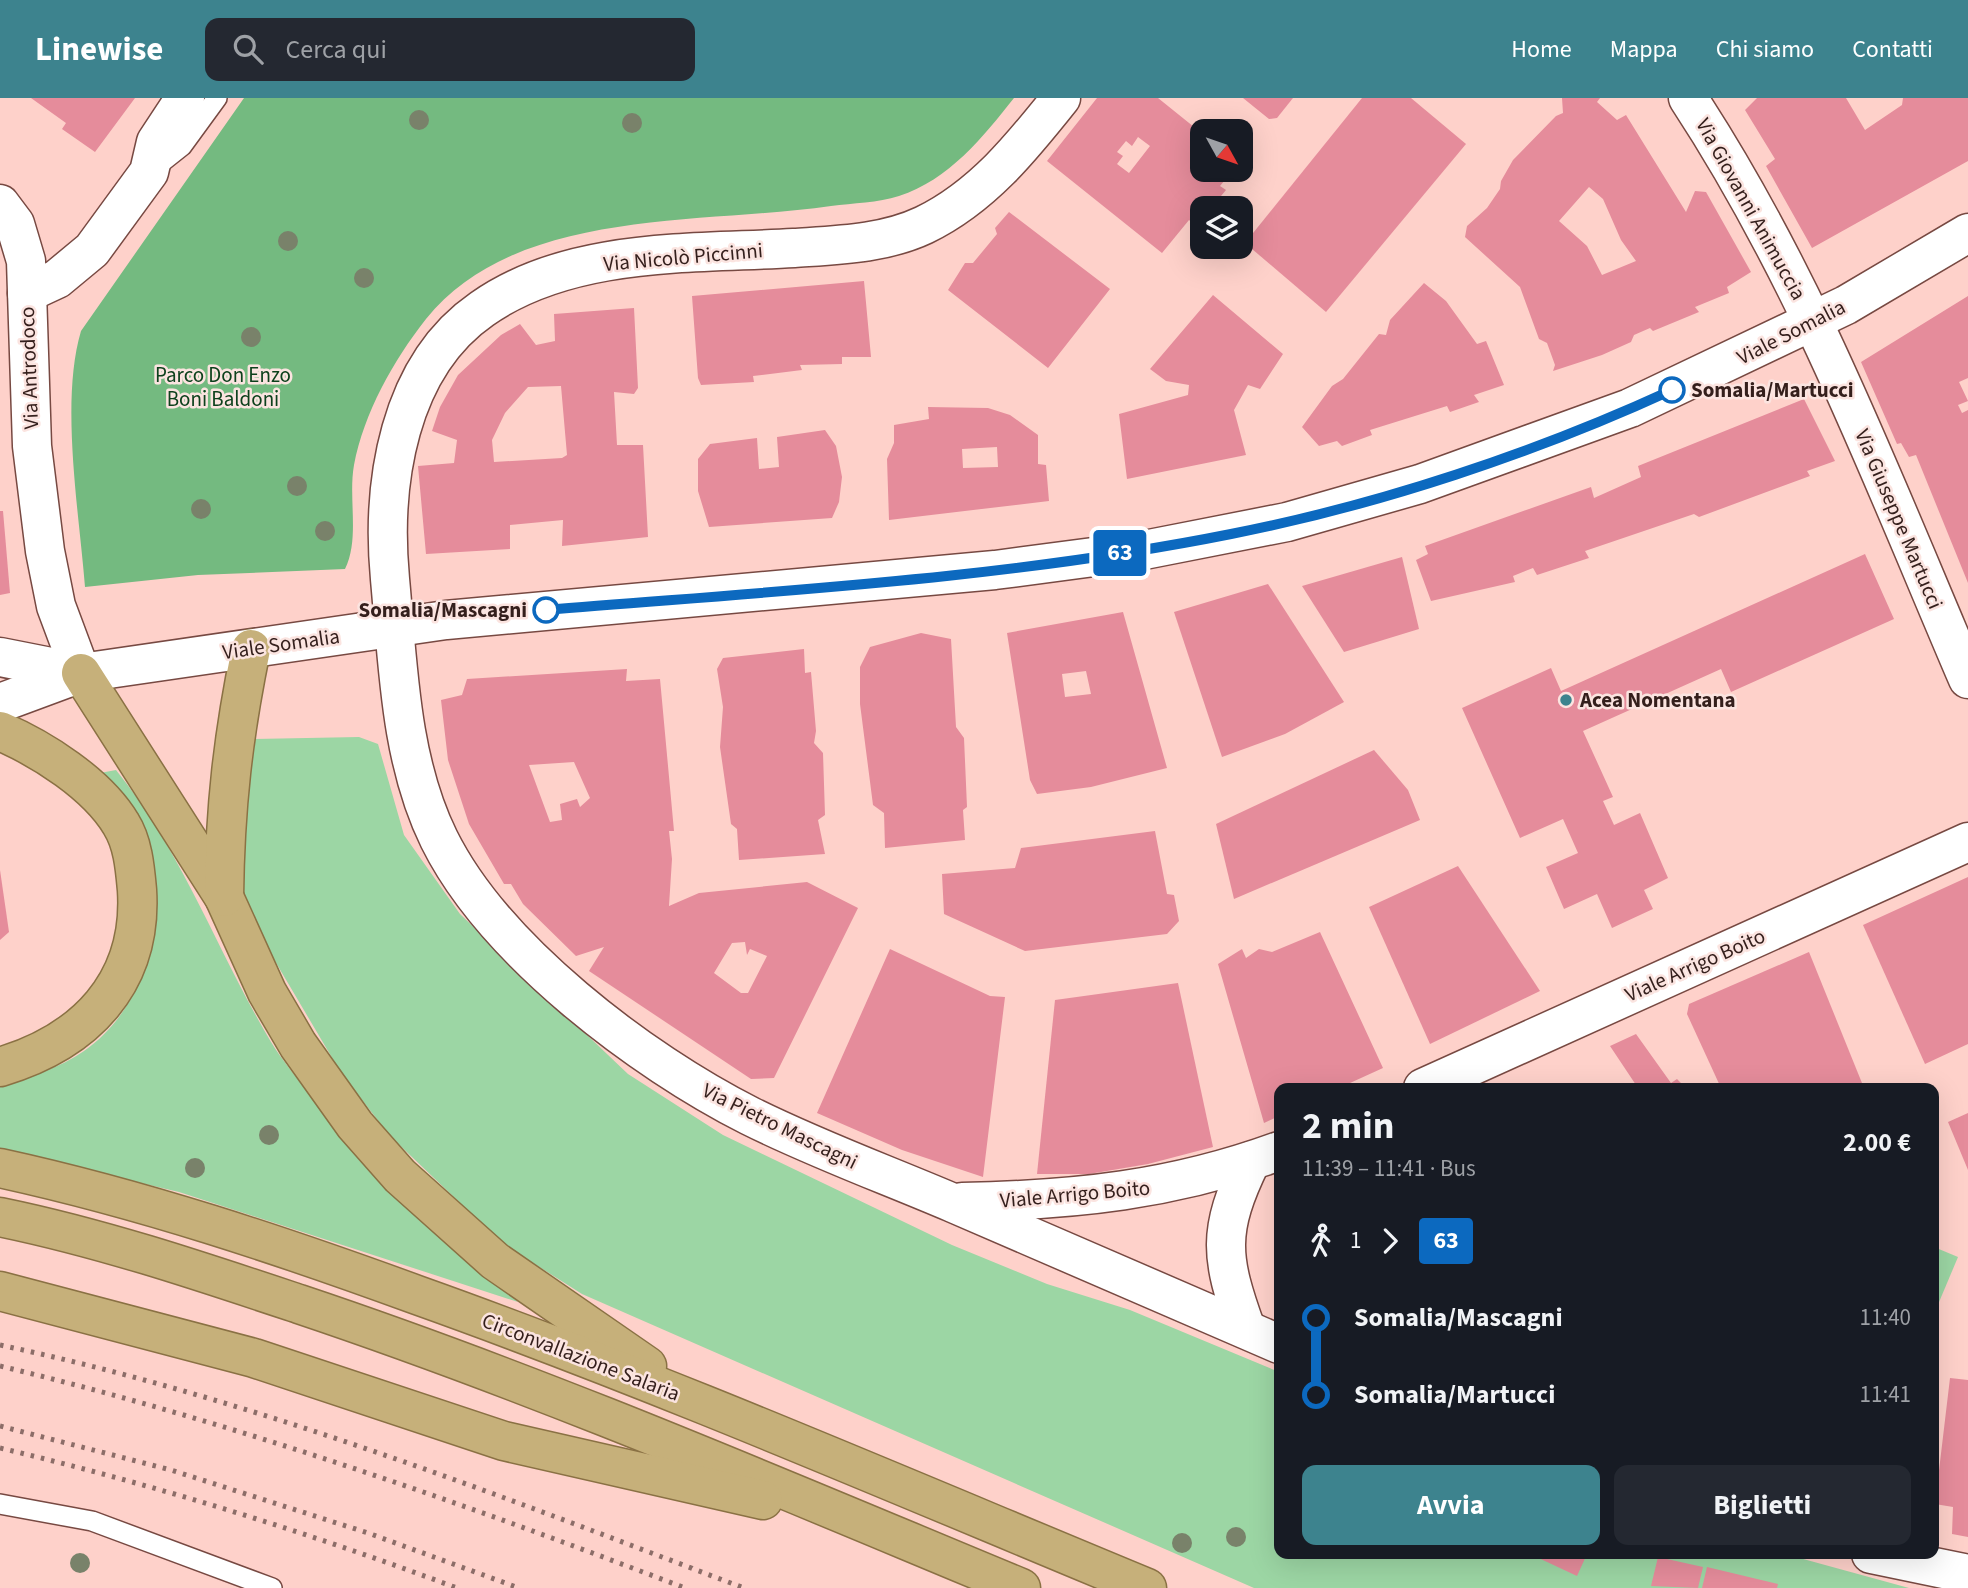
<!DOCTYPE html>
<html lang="it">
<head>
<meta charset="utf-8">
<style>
  body { margin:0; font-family:"Source Sans 3",sans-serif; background:#242831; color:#f1f3f6; height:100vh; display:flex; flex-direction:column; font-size:26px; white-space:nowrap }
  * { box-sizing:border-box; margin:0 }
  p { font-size:23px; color:#9ea1a6 }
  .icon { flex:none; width:38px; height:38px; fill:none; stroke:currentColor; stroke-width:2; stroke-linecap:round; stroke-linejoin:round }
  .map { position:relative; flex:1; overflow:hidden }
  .side { position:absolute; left:1274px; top:985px; width:665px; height:476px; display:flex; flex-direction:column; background:#171b24; border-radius:14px; box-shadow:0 7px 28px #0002 }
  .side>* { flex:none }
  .badge { padding:0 14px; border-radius:5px; font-size:24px; line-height:46px }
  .needle { width:46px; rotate:130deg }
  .fabs { position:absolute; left:1190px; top:21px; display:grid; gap:14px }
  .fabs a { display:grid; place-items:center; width:63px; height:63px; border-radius:14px; background:#171b24; box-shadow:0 7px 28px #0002; font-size:35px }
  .map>.badge { position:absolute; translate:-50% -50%; box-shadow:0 0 0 4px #fff }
  .legs { display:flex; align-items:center; gap:10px; height:77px; padding:0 28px; font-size:23px }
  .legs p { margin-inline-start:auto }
  .summary { display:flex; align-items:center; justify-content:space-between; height:119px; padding:0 28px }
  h1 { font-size:38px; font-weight:700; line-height:52px }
  .action { display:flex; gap:14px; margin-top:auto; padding:14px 28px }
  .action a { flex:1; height:80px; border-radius:14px; background:#3d838e; color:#fff; font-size:28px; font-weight:700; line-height:80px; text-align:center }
  .action a+a { background:#242831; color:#f1f3f6 }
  ul { padding:0 28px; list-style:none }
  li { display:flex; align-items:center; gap:24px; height:77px; font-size:26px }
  li i { display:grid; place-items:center; width:10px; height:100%; margin:0 9px; background:currentColor }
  li i::after { content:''; width:18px; height:18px; margin:-9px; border:5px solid; border-radius:50%; background:#171b24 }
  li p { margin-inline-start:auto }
  li:first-child i { background:linear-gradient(#0000 50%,currentColor 0) }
  li:last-child i { background:linear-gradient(currentColor 50%,#0000 0) }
  header { display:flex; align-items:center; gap:42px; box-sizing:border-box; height:98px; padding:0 35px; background:#3d838e; color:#fff }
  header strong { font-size:33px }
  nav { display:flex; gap:38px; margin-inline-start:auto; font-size:24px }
  .search { width:490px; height:63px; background:#242831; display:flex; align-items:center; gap:18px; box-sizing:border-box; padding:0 24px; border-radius:14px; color:#9ea1a6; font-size:26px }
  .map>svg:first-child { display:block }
</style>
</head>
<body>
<header>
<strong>Linewise</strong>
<div class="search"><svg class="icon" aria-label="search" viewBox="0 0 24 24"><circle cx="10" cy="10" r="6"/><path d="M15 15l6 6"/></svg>Cerca qui</div>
<nav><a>Home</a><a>Mappa</a><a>Chi siamo</a><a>Contatti</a></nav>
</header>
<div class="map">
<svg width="1968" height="1490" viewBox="0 0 1968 1490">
  <rect width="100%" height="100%" fill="#fed1ca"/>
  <g fill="#9cd6a4">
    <polygon points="359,639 378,646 404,737 460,816 628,976 723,1037 952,1147 1047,1186 1130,1212 1279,1274 1279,1456 1785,1456 1909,1490 1254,1490 582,1196 503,1146 390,1038 341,975 239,802 250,641"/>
    <path d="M 116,672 C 182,753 218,855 271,944 C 282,962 296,978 308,995 C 372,1081 436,1137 518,1204 L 179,1094 L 0,1052 L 0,988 C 28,979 60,970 84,953 C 140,914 162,841 155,777 C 153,762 151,744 143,730 C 132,711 114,693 100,675 Z"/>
    <polygon points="1934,1149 1958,1159 1934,1216"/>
  </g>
  <path fill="#74ba80" d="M 244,0 L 1014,0 C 983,39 949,82 899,98 C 878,105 853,105 831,108 C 701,127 516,109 426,221 C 393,263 364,315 354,367 C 348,401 360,440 345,471 L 198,477 L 85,489 C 79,413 60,304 81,233 Z"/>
  <g fill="#e58c9b" fill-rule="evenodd">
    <polygon points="31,0 135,0 95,54 62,31 66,25"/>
    <path d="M 1097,0 L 1158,0 L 1199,33 L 1195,37 L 1202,43 L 1202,72 L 1233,72 L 1220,88 L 1226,92 L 1211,110 L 1202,110 L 1202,121 L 1196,128 L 1189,122 L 1162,155 L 1047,63 ZM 1138,39 L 1150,48 L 1129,75 L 1117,66 L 1123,58 L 1117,54 L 1126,43 L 1132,48 Z"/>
    <polygon points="1243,0 1293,0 1277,20 1269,21"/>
    <polygon points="1362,0 1411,0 1466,46 1326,214 1245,145"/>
    <path d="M 1562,0 L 1600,0 L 1597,4 L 1617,22 L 1626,17 L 1686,114 L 1695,93 L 1706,94 L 1751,174 L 1727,189 L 1729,195 L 1695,209 L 1699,214 L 1653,233 L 1650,230 L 1634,237 L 1631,244 L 1602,257 L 1553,273 L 1555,267 L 1547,245 L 1539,241 L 1520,189 L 1465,139 L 1467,128 L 1487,110 L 1500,91 L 1501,83 L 1513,62 L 1556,18 L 1563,15 ZM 1589,89 L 1603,101 L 1621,142 L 1636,163 L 1602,177 L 1587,148 L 1559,123 Z"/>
    <polygon points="1757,0 1846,0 1865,32 1902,7 1903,0 1968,0 1968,63 1812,150 1766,68 1775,61 1745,12"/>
    <polygon points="1009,114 1110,191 1048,270 948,192 965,165 973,165 997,136 995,130"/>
    <polygon points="864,183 871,259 842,259 842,266 800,267 802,272 753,278 754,284 701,287 698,280 692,198"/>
    <polygon points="1424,185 1446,203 1477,246 1486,243 1504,287 1474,297 1479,304 1450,314 1447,308 1370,332 1372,337 1342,348 1337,343 1319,348 1302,329 1332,288 1343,281 1379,236 1386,237 1390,222"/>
    <polygon points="1213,197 1283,256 1260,291 1248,287 1234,312 1246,357 1127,381 1119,316 1188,297 1189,287 1166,283 1150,271"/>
    <polygon points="1968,198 1968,280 1959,284 1968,303 1958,307 1962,315 1968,312 1968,485 1916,357 1909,359 1901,345 1897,346 1861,264"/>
    <path d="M 634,210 L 638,290 L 634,296 L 614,294 L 617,347 L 643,347 L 648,439 L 562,448 L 563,422 L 510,427 L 510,451 L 426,456 L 418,368 L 454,365 L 457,342 L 432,333 L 440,309 L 458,277 L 501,237 L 520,226 L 536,247 L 555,243 L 554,216 ZM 561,288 L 567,357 L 562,360 L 494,364 L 492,342 L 505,315 L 528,289 Z"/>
    <polygon points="1804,301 1835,363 1807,373 1810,378 1699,419 1694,416 1585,453 1589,460 1537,477 1533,470 1513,478 1515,484 1431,503 1416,462 1428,456 1425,448 1591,389 1594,400 1641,379 1638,368"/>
    <path d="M 928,309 L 988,310 L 1010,317 L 1038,337 L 1038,366 L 1046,367 L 1049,403 L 889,422 L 887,361 L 894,345 L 894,327 L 929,321 ZM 997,349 L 998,369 L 963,370 L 962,351 Z"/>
    <polygon points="825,332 836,348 842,379 839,404 832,420 709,429 698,393 698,361 710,346 757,340 759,371 779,369 777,339"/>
    <polygon points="0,413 3,413 10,495 0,497"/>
    <polygon points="1865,456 1894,521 1731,594 1721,571 1583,633 1613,699 1603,703 1614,727 1640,715 1668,780 1644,792 1653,811 1612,830 1597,796 1564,811 1546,769 1578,755 1563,721 1520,740 1462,610 1551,570 1561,593"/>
    <polygon points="1402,459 1419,531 1344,554 1302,488"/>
    <polygon points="1268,486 1344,604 1285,636 1222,659 1174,514"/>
    <path d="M 1123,514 L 1167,670 L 1091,689 L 1037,696 L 1030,682 L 1007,535 ZM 1086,573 L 1091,596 L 1065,599 L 1062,576 Z"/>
    <polygon points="921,535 951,541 956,629 964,640 967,709 963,712 965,742 885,750 884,715 873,707 860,606 860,569 870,549"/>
    <polygon points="804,551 805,575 811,574 816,633 814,645 823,655 825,717 818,722 825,756 739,762 737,731 731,726 720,649 723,609 717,571 723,560"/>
    <path d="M 627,571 L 626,583 L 660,581 L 674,733 L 669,733 L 672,761 L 669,808 L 699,795 L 807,784 L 858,810 L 774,980 L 751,981 L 589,873 L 604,849 L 576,858 L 523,806 L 511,786 L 504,786 L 469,726 L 448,662 L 441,602 L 462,597 L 467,581 ZM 574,664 L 590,700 L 580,709 L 577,701 L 560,706 L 562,722 L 550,724 L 529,667 ZM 745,844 L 747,857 L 750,851 L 767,858 L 748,895 L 741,895 L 714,875 L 732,845 Z"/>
    <polygon points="1374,652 1408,692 1420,722 1234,801 1216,726"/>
    <polygon points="1155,733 1167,796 1174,797 1179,823 1167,836 1025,853 944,816 942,776 1015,770 1021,750"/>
    <polygon points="1458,768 1540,893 1430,946 1369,809"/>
    <polygon points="0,772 9,834 0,842"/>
    <polygon points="1968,779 1968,946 1925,966 1863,827"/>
    <polygon points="1320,834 1383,970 1339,990 1279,990 1279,1018 1264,1025 1218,866 1242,851 1246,860 1259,851 1272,854"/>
    <polygon points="890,851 990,898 1005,899 983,1079 902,1052 817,1015"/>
    <polygon points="1809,854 1864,990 1721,990 1687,916 1689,906"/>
    <polygon points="1178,885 1213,1049 1148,1066 1089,1076 1037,1076 1055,902"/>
    <polygon points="1636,936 1671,985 1677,981 1686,990 1638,990 1610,948"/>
    <polygon points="1968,1015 1968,1072 1948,1024"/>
    <polygon points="1950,1280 1968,1282 1968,1439 1952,1436 1953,1409 1935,1406"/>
    <polygon points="1530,1456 1587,1456 1577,1478"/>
    <polygon points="1658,1459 1703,1469 1698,1490 1651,1488"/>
    <polygon points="1707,1469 1778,1486 1777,1490 1702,1490"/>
  </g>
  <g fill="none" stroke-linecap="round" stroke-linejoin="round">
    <g stroke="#774942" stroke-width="22">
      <g id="service">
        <polyline points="153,71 182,48 217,0"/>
        <polyline points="0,1406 92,1423 272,1490"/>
      </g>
    </g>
    <g stroke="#774942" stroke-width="41">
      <g id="minor">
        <path d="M 1061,0 C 1022,49 982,99 924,127 C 884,146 838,147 794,150 C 692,156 570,149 482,211 C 398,269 381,386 390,481 C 398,567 400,662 439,741 C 494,852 641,963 750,1018 C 816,1051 885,1076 953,1105 C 1062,1152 1171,1199 1279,1246"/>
        <path d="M 1688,0 C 1807,181 1883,383 1968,581"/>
        <polyline points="0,106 15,126 26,163 32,348 45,453 56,508 81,575"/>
        <polyline points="27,195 57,181 92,152 149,74 156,44 185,0"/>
        <polyline points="1423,990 1968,744"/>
        <path d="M 962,1104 C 1075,1102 1172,1092 1279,1053"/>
        <path d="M 1246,1231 C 1220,1159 1217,1133 1251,1063"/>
        <polyline points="1871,1456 1968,1476"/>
      </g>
    </g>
    <g stroke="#774942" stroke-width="41">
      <g id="secondary">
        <polyline points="0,559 81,575"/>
        <polyline points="0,605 81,575 446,522 995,472 1139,453 1287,424 1420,386 1630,310 1846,207 1968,135"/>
      </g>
    </g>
    <g stroke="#8a7144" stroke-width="41">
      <g id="trunk">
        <polyline points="81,575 224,799 267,894 298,947 355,1027 400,1078 495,1163 647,1268"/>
        <path d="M 0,633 C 42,651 97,686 121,726 C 133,745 135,770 137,792 C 143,886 84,944 0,969"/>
        <path d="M 224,799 C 225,710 233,638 251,551"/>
        <path d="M 0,1070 C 142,1101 280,1147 417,1197 C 664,1285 905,1390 1147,1490"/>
        <path d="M 0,1119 C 102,1140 200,1173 299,1206 C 544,1288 782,1391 1021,1490"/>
        <polyline points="0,1193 254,1260 504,1343 763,1402"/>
      </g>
    </g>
    <use href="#service" stroke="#fff" stroke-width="19"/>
    <use href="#minor" stroke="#fff" stroke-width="38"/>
    <use href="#secondary" stroke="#fff" stroke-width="38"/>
    <use href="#trunk" stroke="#c6b07a" stroke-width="38"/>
    <g stroke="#8c6d68" stroke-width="5" stroke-dasharray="3.5 7" stroke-linecap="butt">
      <path d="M 0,1247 C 256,1301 500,1398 744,1490"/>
      <path d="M 0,1268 C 234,1324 460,1404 685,1490"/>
      <polyline points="0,1328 171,1372 368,1435 519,1490"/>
      <path d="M 0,1350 C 156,1387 307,1434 457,1490"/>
    </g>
  </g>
  <g fill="#79826a">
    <circle cx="419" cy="22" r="10"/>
    <circle cx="632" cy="25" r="10"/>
    <circle cx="288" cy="143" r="10"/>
    <circle cx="364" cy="180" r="10"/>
    <circle cx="251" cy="239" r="10"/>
    <circle cx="297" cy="388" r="10"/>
    <circle cx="201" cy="411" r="10"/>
    <circle cx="325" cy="433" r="10"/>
    <circle cx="269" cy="1037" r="10"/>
    <circle cx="195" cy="1070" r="10"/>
    <circle cx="1236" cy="1439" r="10"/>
    <circle cx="1182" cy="1445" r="10"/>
    <circle cx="80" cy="1465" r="10"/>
  </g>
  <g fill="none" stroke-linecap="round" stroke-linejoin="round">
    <g stroke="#fff" stroke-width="16">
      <path id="line-1" d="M 546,512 C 774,493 1006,481 1231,436 C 1379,407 1535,355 1672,292"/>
    </g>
    <use href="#line-1" stroke="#0c69bf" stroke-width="10"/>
  </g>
  <g fill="#fff" stroke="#0c69bf" stroke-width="3.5">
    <circle cx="1672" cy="292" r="12"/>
    <circle cx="546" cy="512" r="12"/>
  </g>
  <circle fill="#3d838e" stroke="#fbe4e0" stroke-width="2.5" cx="1566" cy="602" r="7"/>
  <g text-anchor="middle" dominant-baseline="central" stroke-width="5" stroke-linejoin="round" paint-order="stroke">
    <g font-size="21" fill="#341f1c" stroke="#fbe4e0">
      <text transform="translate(1751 111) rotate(61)">Via Giovanni Animuccia</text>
      <text transform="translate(683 159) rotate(-5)">Via Nicolò Piccinni</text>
      <text transform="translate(1791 234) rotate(-27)">Viale Somalia</text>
      <text transform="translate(29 270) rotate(-92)">Via Antrodoco</text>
      <text transform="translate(1899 421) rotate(67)">Via Giuseppe Martucci</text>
      <text transform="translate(281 546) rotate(-8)">Viale Somalia</text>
      <text transform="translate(1695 867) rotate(-24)">Viale Arrigo Boito</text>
      <text transform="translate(780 1028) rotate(26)">Via Pietro Mascagni</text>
      <text transform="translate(1075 1096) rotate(-5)">Viale Arrigo Boito</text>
      <text transform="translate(581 1259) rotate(21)">Circonvallazione Salaria</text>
    </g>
    <g font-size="21" fill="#0d411c" stroke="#fbe4e0">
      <text x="223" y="277">Parco Don Enzo<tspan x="223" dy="24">Boni Baldoni</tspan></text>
    </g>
    <g font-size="21" font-weight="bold" fill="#341f1c" stroke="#fbe4e0" text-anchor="start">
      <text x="1691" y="292">Somalia/Martucci</text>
      <text x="527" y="512" text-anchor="end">Somalia/Mascagni</text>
    </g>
    <g font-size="21" font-weight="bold" fill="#341f1c" stroke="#fbe4e0" text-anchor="start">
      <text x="1580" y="602">Acea Nomentana</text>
    </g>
  </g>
</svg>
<div class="fabs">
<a><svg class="needle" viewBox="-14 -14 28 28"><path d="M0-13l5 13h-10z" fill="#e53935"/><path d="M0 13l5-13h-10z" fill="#9ea1a6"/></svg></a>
<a><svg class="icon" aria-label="layers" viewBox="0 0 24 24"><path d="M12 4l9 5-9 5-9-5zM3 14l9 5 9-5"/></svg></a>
</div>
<b class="badge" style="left:1120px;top:455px;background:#0c69bf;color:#fff">63</b>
<section class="side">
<div class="summary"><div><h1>2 min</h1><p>11:39 – 11:41 · Bus</p></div><b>2.00 €</b></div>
<div class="legs"><svg class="icon" aria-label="walk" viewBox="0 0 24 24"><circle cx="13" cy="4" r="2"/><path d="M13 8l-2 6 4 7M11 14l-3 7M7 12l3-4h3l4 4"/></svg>1<svg class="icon" aria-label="forward" viewBox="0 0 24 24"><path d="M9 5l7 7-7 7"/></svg><b class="badge" style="background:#0c69bf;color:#fff">63</b></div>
<ul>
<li><i style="color:#0c69bf"></i><b>Somalia/Mascagni</b><p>11:40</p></li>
<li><i style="color:#0c69bf"></i><b>Somalia/Martucci</b><p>11:41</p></li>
</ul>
<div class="action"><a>Avvia</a><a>Biglietti</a></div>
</section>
</div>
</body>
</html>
